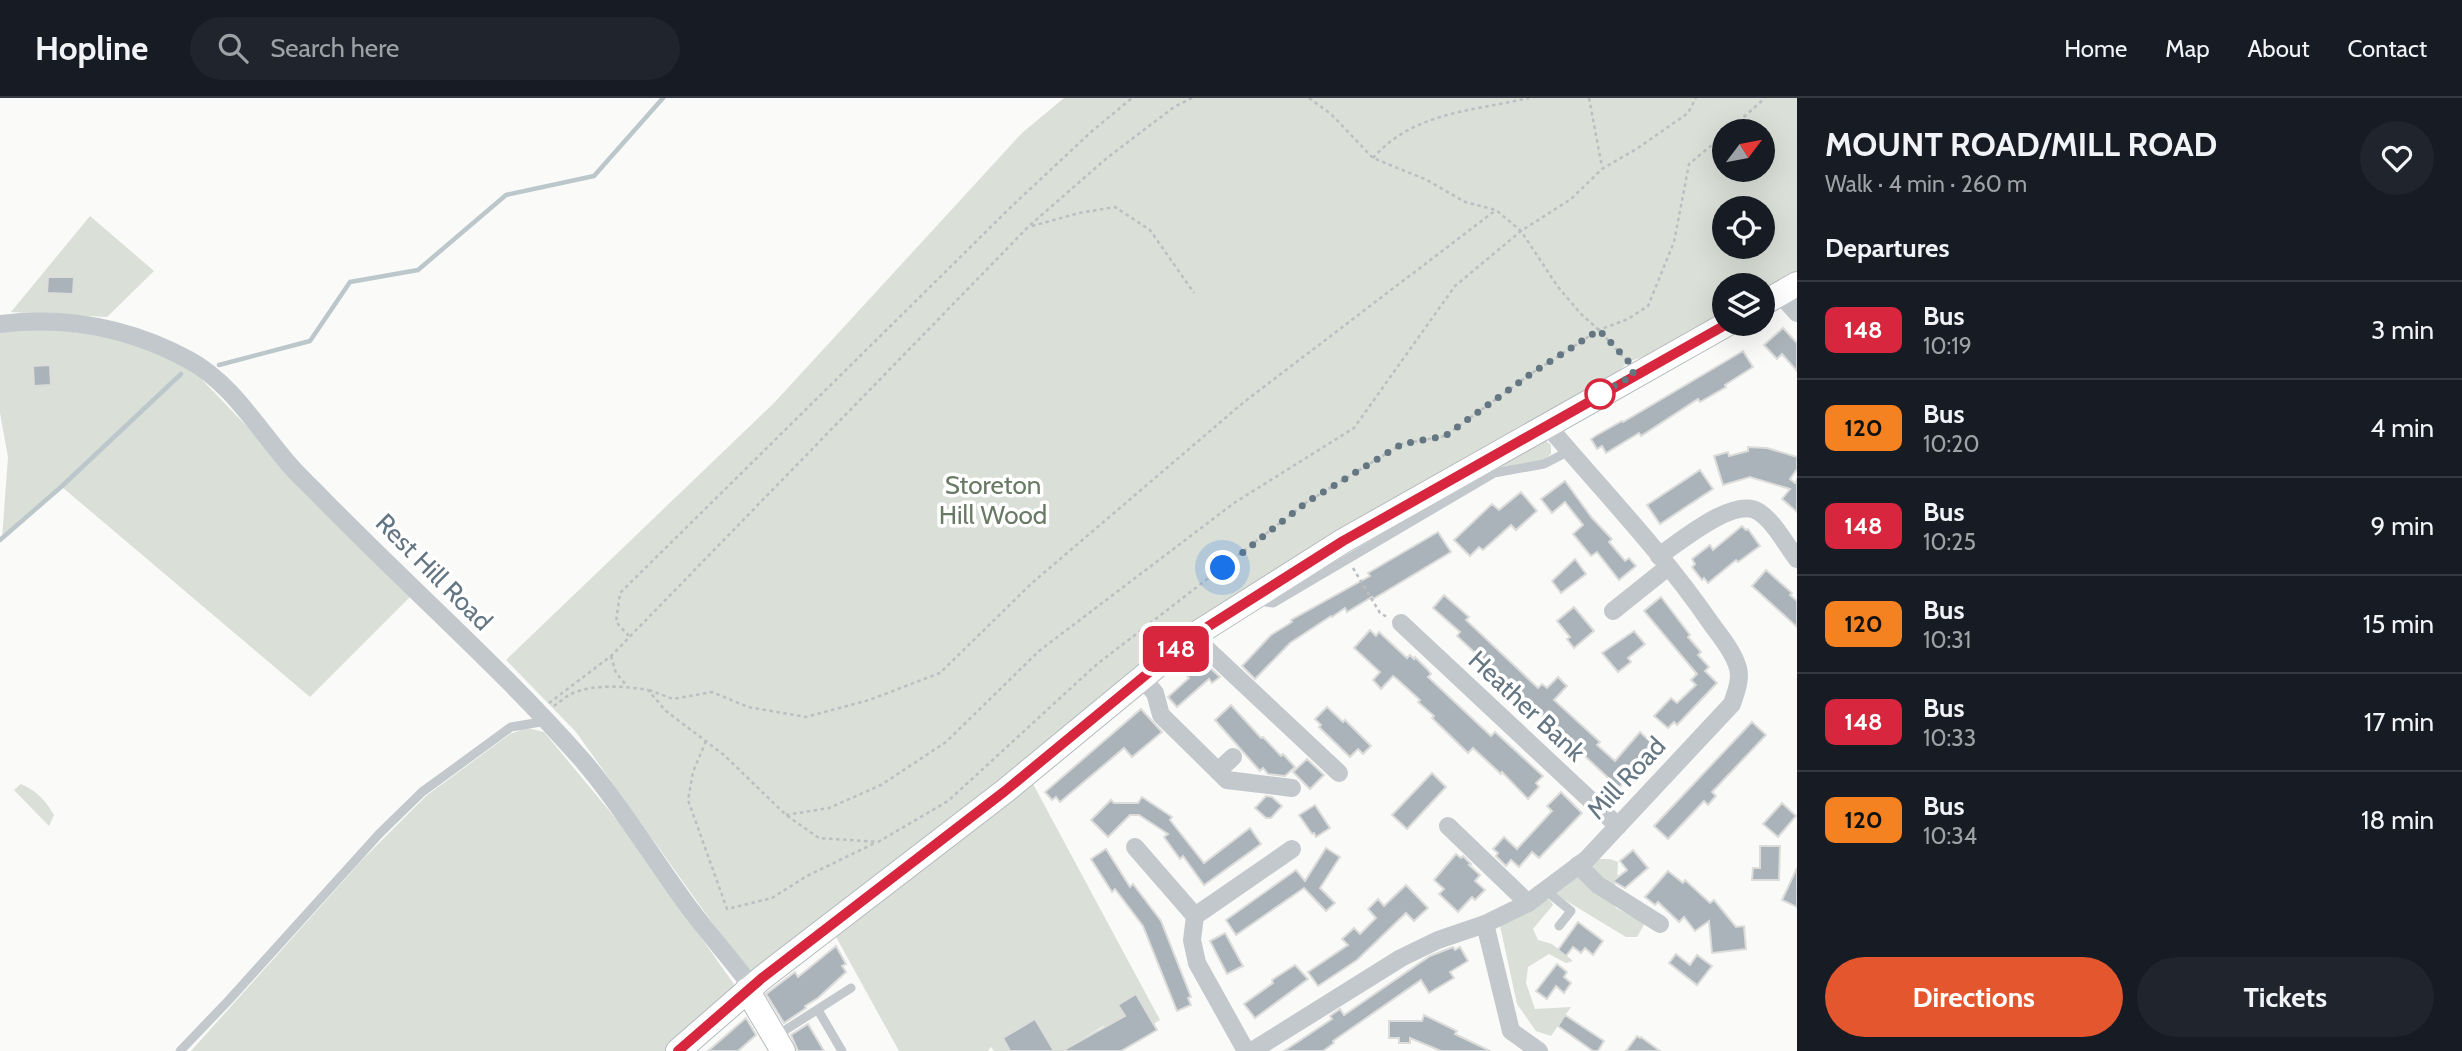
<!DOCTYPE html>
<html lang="en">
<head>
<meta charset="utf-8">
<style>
  body { margin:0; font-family:Cabin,sans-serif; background:#20242c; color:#f1f3f6; height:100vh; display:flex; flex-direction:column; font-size:26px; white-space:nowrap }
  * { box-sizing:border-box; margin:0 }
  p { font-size:23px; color:#9ea1a6 }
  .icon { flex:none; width:38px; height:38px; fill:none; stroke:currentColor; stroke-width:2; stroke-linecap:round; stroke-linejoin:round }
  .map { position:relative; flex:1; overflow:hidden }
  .sheet { display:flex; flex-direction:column; background:#171b24; width:665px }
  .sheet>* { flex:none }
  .badge { padding:0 14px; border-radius:10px; font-size:24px; line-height:46px }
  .needle { width:46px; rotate:58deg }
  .buttons { position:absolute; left:1712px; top:21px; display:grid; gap:14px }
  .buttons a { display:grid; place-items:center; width:63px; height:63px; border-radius:50%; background:#171b24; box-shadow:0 7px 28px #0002; font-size:35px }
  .you { position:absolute; width:35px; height:35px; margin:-18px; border:5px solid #fff; border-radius:50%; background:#1a73e8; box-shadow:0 0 0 10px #1a73e833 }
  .map>.badge { position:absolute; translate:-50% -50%; box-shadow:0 0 0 4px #fff }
  h2 { padding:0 28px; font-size:26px; line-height:63px }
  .round { display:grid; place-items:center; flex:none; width:74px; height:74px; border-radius:37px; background:#20242c }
  .head { display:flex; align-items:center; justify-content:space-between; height:119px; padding:0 28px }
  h1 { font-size:33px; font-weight:700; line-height:52px }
  .cta { display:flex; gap:14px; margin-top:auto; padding:14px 28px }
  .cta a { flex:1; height:80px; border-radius:42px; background:#e4572e; color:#fff; font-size:28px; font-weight:700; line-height:80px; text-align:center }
  .cta a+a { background:#20242c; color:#f1f3f6 }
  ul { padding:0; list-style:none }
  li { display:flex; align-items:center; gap:21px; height:98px; padding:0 28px; border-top:2px solid #363941 }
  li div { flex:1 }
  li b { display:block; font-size:26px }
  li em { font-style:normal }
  li .badge { min-width:77px; font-weight:700; text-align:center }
  header { display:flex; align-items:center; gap:42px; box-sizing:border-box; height:98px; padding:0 35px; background:#171b24; border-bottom:2px solid #363941 }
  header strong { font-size:33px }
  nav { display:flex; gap:38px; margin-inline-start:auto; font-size:24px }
  .search { width:490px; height:63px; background:#20242c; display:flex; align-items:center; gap:18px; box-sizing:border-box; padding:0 24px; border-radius:38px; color:#9ea1a6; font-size:26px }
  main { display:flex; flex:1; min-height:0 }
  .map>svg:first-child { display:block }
</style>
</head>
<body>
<header>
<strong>Hopline</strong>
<div class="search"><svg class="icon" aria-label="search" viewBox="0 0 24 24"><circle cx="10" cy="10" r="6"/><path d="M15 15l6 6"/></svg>Search here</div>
<nav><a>Home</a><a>Map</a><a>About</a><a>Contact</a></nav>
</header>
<main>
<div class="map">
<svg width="1797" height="953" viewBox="0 0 1797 953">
  <rect width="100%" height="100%" fill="#fafaf8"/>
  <g fill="#dadfd7" fill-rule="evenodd">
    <path d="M 1064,0 L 1797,0 L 1797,176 L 1762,194 L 1762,187 L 1724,187 L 1724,216 L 1654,255 L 1628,264 L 1615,277 L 1212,515 L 751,879 L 576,634 L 506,562 L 774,305 L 1022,35 ZM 1724,33 L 1762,33 L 1762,72 L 1724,72 ZM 1724,110 L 1762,110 L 1762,149 L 1724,149 Z"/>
    <polygon points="90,118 154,173 107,219 11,214"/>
    <path d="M 48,231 C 95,236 149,244 189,271 C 198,276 205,285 213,293 L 410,499 L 310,599 L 62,389 L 2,441 L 8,359 L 0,315 L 0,233 Z"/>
    <polygon points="1544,341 1551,347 1551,356 1542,363 1498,370"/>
    <polygon points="527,630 544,634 626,733 738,892 667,953 191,953 362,762 426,698 510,636"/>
    <path d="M 21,686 C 37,693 45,702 54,717 L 49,728 L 14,692 Z"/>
    <polygon points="1033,686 1160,922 1153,926 1136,896 1118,907 1132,930 1103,928 1067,950 1066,953 1047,953 1052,950 1035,921 1003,940 1010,953 994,953 991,949 988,953 899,953 835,837"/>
    <polygon points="1589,761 1610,761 1618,764 1617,783 1608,799 1616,810 1645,825 1637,839 1626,839 1555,796"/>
    <polygon points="1540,802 1550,802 1553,807 1533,831 1538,842 1552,846 1573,863 1566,865 1549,856 1528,869 1526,885 1535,911 1571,909 1551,938 1536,933 1517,906 1499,823"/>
  </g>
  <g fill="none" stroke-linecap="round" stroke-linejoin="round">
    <g stroke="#bbc7cb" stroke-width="4.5">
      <polyline points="219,267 310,243 350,184 418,172 506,97 594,78 663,0"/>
      <polyline points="0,442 61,389 181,276"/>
    </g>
  </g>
  <g fill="#aab3b9" stroke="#dcdcda" stroke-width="2">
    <polygon points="48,179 74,179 73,196 47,195"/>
    <polygon points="1783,230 1797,245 1797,273 1782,256 1777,261 1764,247"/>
    <polygon points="1743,253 1753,269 1725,287 1726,289 1700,304 1698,301 1641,338 1639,335 1606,355 1602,348 1597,351 1591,341 1597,337 1622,323 1623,324"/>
    <polygon points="50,267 51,287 34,288 33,268"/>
    <polygon points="1748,349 1767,350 1797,359 1797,371 1790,381 1795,385 1797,382 1797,414 1782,401 1790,391 1750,379 1723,387 1714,358 1728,354 1729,358 1748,353"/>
    <polygon points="1700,372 1713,391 1660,426 1647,407"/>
    <polygon points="1565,383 1592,420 1612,441 1609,444 1625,463 1629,460 1636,468 1619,482 1597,454 1591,458 1573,436 1583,427 1565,404 1552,415 1541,401"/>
    <polygon points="1521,394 1537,413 1516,432 1511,427 1483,452 1479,449 1470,458 1454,442 1492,406 1499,412"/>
    <polygon points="1742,428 1746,432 1748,431 1760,448 1738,464 1736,462 1708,485 1704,480 1702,482 1692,469 1695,466 1692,461 1710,447 1713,452"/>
    <polygon points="1438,434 1451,454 1373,501 1372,499 1347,514 1345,510 1332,519 1331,518 1290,545 1255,581 1242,568 1271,537 1292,524 1291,522 1370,478 1368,475"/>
    <polygon points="1575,461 1586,476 1561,495 1552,483"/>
    <polygon points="1766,472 1792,495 1790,497 1797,503 1797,529 1752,488"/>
    <polygon points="1444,497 1469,519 1466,522 1538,590 1542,586 1547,590 1558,579 1567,588 1554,602 1600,644 1597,647 1615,663 1640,634 1656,649 1619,690 1457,538 1460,534 1433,510"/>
    <polygon points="1661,499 1690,537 1688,539 1701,554 1698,557 1709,569 1705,573 1717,585 1677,627 1674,624 1668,630 1654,618 1671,600 1677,605 1696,587 1691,582 1697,576 1644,513"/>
    <polygon points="1574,509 1594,533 1574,550 1567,541 1570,539 1557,523"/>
    <polygon points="1370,532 1376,538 1379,534 1407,560 1410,557 1414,561 1415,559 1428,572 1431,576 1428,579 1491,638 1495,634 1543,678 1536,685 1539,689 1528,701 1502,674 1501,676 1473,650 1468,655 1432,620 1434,618 1418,604 1420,602 1397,581 1393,578 1381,591 1373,582 1380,574 1354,550"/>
    <polygon points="1634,533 1645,546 1628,560 1631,564 1618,574 1602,555"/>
    <polygon points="1192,567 1198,573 1207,567 1220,579 1212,585 1209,581 1177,609 1168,599 1189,580 1184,575"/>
    <polygon points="1231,607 1261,640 1263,639 1281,658 1283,656 1295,669 1285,678 1268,676 1263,670 1260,673 1215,622"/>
    <polygon points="1327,609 1343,624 1345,622 1371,648 1363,656 1358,651 1350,659 1319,629 1321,627 1315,621"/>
    <polygon points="1141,611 1162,634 1132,659 1124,650 1060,704 1056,699 1052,702 1045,694"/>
    <polygon points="1752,624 1766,637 1712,694 1716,698 1708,707 1704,703 1668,741 1654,728"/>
    <polygon points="1307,661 1324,677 1310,691 1293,674"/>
    <polygon points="1432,675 1446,689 1407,731 1392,717"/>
    <polygon points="1561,694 1582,715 1539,760 1532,754 1519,769 1511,762 1506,768 1496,758 1498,755 1493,751 1504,739 1517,751 1552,713 1547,708"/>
    <polygon points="1266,698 1272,699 1282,708 1271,720 1266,720 1255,710"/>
    <polygon points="1142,699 1172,719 1170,722 1204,765 1250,730 1261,746 1204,787 1183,758 1180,761 1164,739 1168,736 1139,717 1130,717 1108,739 1091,722 1111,702 1114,705 1138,705"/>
    <polygon points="1782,705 1796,718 1778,739 1763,726"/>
    <polygon points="1315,707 1330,730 1316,739 1314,735 1312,736 1299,717"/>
    <polygon points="1760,748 1780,748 1779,782 1752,782 1753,770 1760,770"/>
    <polygon points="1326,750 1340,759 1320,790 1335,805 1326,813 1304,790 1236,837 1226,822 1296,772 1305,783"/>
    <polygon points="1106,751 1130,789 1133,786 1161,823 1191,899 1188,900 1191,907 1177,913 1143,828 1115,791 1112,794 1091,761"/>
    <polygon points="1633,752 1648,770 1625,790 1613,783 1627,772 1620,763"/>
    <polygon points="1456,756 1461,760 1463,758 1471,766 1469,767 1480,777 1475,783 1485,792 1475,802 1472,799 1458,814 1439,796 1444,791 1434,782"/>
    <polygon points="1797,770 1797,809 1782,802"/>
    <polygon points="1668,773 1683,785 1685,782 1710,805 1714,802 1736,829 1744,828 1746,851 1712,855 1709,823 1695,833 1684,819 1679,824 1658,804 1655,807 1645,799"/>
    <polygon points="1406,787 1428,810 1414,823 1406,815 1357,862 1318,888 1308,874 1348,847 1342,841 1354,830 1360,836 1376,820 1368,811 1378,801 1384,808"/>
    <polygon points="1578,824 1603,843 1593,857 1585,850 1581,855 1573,849 1566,858 1558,852"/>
    <polygon points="1225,835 1243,868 1227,876 1210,843"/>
    <polygon points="836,848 846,866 842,868 846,874 818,900 805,908 806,910 784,925 766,896 795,874 798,879"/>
    <polygon points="1453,849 1455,852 1460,849 1468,863 1450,874 1454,880 1429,895 1421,882 1333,943 1334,945 1323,953 1284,953 1332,921 1330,918 1340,911 1344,917 1430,858"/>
    <polygon points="1676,856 1690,867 1697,857 1712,868 1697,887 1669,865"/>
    <polygon points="1557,866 1567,874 1564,879 1571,885 1564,895 1556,888 1547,901 1536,893"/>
    <polygon points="1295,867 1308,881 1255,920 1244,906 1273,885 1272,882"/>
    <polygon points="1136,896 1157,932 1121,953 1062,953 1125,918 1118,907"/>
    <polygon points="1424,917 1457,933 1455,936 1490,953 1441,953 1410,940 1410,945 1399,945 1399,940 1389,940 1389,923 1422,923"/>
    <polygon points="1565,917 1604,943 1598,953 1593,953 1558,928"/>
    <polygon points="746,920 756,937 738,953 708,953"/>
    <polygon points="1035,921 1054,953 1010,953 1003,940"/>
    <polygon points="808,926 824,953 798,953 791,937"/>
    <polygon points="1637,938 1640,940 1641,939 1660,953 1626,953"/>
  </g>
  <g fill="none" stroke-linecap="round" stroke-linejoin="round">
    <g stroke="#b3babf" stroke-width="26">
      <g id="secondary">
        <polyline points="1762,206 1797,186"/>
        <polyline points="747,892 783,953"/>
        <polyline points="678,953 762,880 1005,693 1193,538 1343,443 1727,226"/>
      </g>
    </g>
    <g stroke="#bbbfc2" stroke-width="2.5" stroke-dasharray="3.5 3.5" stroke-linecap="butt">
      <polyline points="1309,0 1331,16 1373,60 1427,82 1465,104 1496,112 1521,133 1558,189 1581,216 1599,232 1626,262"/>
      <polyline points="1589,0 1602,69"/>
      <polyline points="1728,33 1765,0"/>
      <path d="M 1373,60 C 1413,14 1473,13 1529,0"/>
      <polyline points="1032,128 1079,115 1115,109 1150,132 1194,195"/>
      <polyline points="1353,470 1380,515 1387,519"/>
      <polyline points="629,538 616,524 620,495 1013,107 1091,34 1132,0"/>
      <polyline points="611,558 616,575 627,588"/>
      <polyline points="649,592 673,601 712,594 748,609 806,619 869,602 940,575 1032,485 1244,304 1496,112"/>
      <polyline points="549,605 611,558 1029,128 1107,60 1174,9 1192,0"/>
      <path d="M 554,608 C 560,604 566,598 573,595 C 595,586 625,588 648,592 L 666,613 L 724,657 L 786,717 L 819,740 L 878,744 L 948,703 L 1096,567 L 1307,404 L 1402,346 L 1445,338 L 1532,275 L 1599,232 L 1628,221 L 1648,208 L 1674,144 L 1689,66 L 1724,37"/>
      <polyline points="706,643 693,674 688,702 727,811 772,800 807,778 875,745"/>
      <polyline points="786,717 829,710 881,687 946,644 1039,553 1234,405 1354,330 1455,188 1521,133 1571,101 1602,71 1638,50 1688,15 1696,0"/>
    </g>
    <g stroke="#c3c8cc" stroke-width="9">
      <polyline points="1260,503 1273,505 1494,375 1544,366 1569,353"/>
      <polyline points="1545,792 1571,813 1559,828"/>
      <polyline points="818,912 842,953"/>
      <polyline points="776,938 851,890"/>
      <polyline points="180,953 228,903 379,736 422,694 511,629 547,623"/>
    </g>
    <g stroke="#c3c8cc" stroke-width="18">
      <polyline points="1780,196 1797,215"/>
      <path d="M 0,226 C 66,218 130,230 189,262 C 230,284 257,329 287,364 C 296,375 306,384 316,394 C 404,485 501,569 584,664 C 620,706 648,753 680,797 C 702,829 729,858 752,889"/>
      <path d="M 1659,458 C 1680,444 1735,397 1759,414 C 1775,425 1785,445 1797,461"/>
      <polyline points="1613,513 1668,469"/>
      <polyline points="1401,525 1618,728"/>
      <polyline points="1193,538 1339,675"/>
      <polyline points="1141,579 1155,595 1161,617 1227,682 1292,690"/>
      <polyline points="1218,673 1233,659"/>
      <polyline points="1448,728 1528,805"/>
      <polyline points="1135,749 1195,818"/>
      <polyline points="1578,767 1598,787 1660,826"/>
      <polyline points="1485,826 1511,933 1539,953"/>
      <polyline points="1246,953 1197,865 1192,842 1195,818 1292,751"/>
      <path d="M 1252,953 L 1401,860 L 1438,842 L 1485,826 L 1528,805 L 1587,761 L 1732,606 C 1736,594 1741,582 1738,570 C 1733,553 1720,538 1710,524 C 1662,454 1602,392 1547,327"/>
    </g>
    <use href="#secondary" stroke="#fff" stroke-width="24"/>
  </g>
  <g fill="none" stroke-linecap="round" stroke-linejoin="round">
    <g stroke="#fff" stroke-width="16">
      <polyline id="line" points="678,953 762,880 1005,693 1193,538 1343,443 1727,226"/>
    </g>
    <use href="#line" stroke="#d7263d" stroke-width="10"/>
    <polyline stroke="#657683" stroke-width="7" stroke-dasharray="0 12.6" points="1223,470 1307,404 1402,346 1445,338 1532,275 1599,232 1629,264 1634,277 1596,298 1600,296"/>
  </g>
  <circle fill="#fff" stroke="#d7263d" stroke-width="3.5" cx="1600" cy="296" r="14"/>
  <g text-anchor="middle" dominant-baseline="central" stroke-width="7" stroke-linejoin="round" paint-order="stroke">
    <g font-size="26" fill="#687a64" stroke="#fff">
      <text x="993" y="387">Storeton<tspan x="993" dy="30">Hill Wood</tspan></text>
    </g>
    <g font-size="26" fill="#657683" stroke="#fff">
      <text transform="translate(434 474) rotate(45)">Rest Hill Road</text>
      <text transform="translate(1527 608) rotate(43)">Heather Bank</text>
      <text transform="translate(1626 680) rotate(-47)">Mill Road</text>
    </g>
  </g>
</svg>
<div class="buttons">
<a><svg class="needle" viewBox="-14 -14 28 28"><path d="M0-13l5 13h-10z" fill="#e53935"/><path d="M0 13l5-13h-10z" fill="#9ea1a6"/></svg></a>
<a><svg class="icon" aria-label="locate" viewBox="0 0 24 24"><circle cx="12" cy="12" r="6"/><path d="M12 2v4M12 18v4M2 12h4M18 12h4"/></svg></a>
<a><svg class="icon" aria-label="layers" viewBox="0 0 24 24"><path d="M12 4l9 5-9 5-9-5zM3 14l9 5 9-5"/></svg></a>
</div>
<div class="you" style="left:1223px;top:470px"></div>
<b class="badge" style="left:1176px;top:551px;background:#d7263d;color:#fff">148</b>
</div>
<section class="sheet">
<div class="head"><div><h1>MOUNT ROAD/MILL ROAD</h1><p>Walk · 4 min · 260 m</p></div><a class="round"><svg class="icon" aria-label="heart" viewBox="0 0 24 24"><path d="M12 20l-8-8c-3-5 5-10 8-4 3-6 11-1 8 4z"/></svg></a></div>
<h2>Departures</h2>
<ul>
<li><span class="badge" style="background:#d7263d;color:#fff">148</span><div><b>Bus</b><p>10:19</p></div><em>3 min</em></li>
<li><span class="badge" style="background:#f58220;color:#111">120</span><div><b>Bus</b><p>10:20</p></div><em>4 min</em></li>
<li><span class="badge" style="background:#d7263d;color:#fff">148</span><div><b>Bus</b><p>10:25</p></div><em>9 min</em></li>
<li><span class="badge" style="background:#f58220;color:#111">120</span><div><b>Bus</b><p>10:31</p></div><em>15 min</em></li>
<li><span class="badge" style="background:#d7263d;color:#fff">148</span><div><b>Bus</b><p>10:33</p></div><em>17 min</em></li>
<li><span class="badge" style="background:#f58220;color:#111">120</span><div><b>Bus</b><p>10:34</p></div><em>18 min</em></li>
</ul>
<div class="cta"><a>Directions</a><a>Tickets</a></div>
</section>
</main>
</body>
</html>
